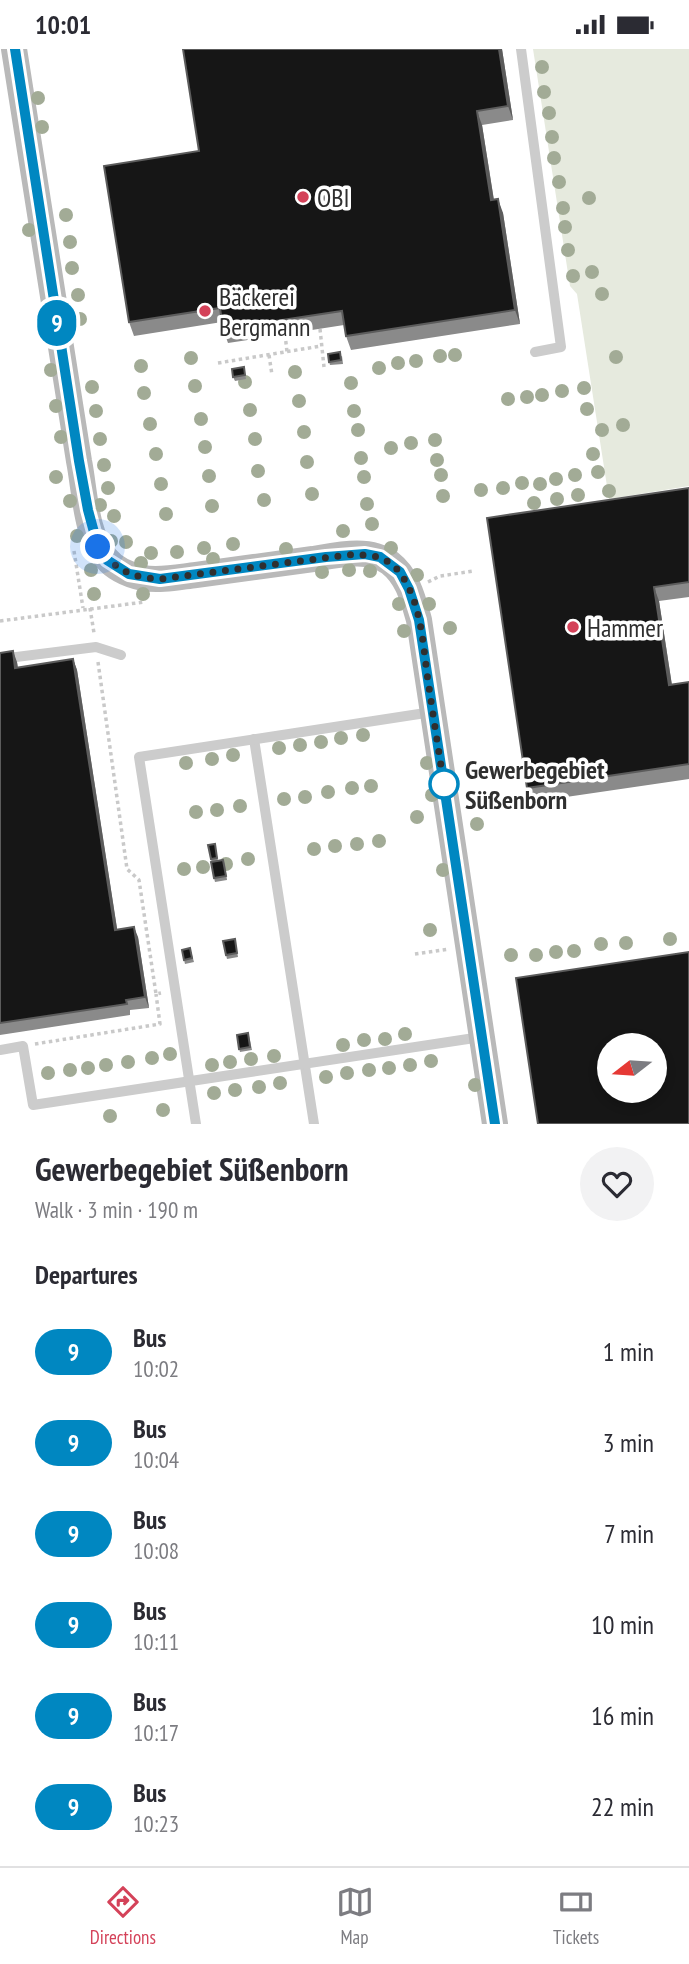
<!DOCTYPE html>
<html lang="en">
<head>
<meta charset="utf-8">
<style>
  body { margin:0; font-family:"PT Sans Narrow",sans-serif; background:#f2f2f3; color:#2b2b33; height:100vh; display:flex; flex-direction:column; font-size:26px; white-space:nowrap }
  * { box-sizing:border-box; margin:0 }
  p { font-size:23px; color:#7c7c81 }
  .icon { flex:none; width:38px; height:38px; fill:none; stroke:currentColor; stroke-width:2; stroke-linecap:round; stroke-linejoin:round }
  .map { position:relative; height:1075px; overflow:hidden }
  .panel { display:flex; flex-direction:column; background:#fff; flex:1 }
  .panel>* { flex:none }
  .badge { padding:0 14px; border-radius:23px; font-size:24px; line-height:46px }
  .needle { width:46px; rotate:253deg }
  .controls { position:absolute; left:597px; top:984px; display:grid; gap:14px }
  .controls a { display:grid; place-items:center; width:70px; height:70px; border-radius:50%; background:#fff; box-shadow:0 4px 10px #0003; font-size:35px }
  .you { position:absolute; width:35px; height:35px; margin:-18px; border:5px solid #fff; border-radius:50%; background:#1a73e8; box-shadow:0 0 0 10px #1a73e833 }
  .map>.badge { position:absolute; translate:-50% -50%; box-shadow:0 0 0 4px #fff }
  h2 { padding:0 35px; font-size:26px; line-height:63px }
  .round { display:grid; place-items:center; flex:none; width:74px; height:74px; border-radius:37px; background:#f2f2f3 }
  .summary { display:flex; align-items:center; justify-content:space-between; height:119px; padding:0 35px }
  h1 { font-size:33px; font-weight:700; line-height:52px }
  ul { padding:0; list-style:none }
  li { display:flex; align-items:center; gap:21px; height:91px; padding:0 35px }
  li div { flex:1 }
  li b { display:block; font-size:26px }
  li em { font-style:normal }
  li .badge { min-width:77px; font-weight:700; text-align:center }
  .status { display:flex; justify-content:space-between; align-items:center; height:49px; padding:0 35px; background:#fff; direction:ltr }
  .status svg { height:19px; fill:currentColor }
  .tab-bar { display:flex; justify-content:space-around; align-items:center; height:98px; border-top:2px solid #e1e1e2; background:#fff; font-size:19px; color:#7c7c81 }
  .tab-bar a { display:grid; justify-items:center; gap:4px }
  .tab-bar .on { color:#d44259 }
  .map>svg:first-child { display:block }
</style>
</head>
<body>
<div class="status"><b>10:01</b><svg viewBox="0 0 49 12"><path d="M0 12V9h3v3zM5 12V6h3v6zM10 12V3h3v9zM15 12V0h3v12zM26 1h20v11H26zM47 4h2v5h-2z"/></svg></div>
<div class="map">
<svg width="689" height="1075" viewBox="0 0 689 1075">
  <rect width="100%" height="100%" fill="#fff"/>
  <polygon fill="#e6eade" points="533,0 689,0 689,437 609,450 577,245 570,237"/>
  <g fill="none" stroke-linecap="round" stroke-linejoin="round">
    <g stroke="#c9c9c9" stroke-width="3.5" stroke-dasharray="3.5 3.5" stroke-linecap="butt">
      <polyline points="320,280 324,318"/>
      <polyline points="285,285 287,303"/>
      <polyline points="269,306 272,326"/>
      <polyline points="218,314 321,297"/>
      <polyline points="74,502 83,559"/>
      <polyline points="428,533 440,527 474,522"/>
      <polyline points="90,559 94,584"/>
      <polyline points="0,572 144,553"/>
      <polyline points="98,613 127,820 139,831 156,945 161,944"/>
      <polyline points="415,905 449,900"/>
      <polyline points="35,995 160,975 156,945"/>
    </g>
    <g stroke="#ccc" stroke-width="10">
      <polyline points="521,0 561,298 535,303"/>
      <polyline points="0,610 96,598 121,606"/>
      <polyline points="254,690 314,1075"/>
      <polyline points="0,1001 23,997 33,1056 481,988"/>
      <polyline points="196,1075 139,708 432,663"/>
    </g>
    <path stroke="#b9b9b9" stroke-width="26" d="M 14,0 L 79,412 C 85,442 85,485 106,509 C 115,520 129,526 143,529 C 160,532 179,528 196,526 C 235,521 274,515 313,510 C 337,506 370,498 390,514 C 408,528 413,550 419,571 L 495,1075"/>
  </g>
  <g fill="#a2ab96">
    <circle cx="542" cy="18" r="7"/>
    <circle cx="544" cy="43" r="7"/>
    <circle cx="38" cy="49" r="7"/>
    <circle cx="549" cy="64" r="7"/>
    <circle cx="42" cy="78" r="7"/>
    <circle cx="552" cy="88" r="7"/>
    <circle cx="554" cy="109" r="7"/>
    <circle cx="559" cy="133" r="7"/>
    <circle cx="589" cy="149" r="7"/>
    <circle cx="563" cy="159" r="7"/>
    <circle cx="66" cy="166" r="7"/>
    <circle cx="565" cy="178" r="7"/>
    <circle cx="29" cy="181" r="7"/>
    <circle cx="70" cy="193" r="7"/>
    <circle cx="568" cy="201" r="7"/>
    <circle cx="72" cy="219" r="7"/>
    <circle cx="592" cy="223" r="7"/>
    <circle cx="573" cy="227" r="7"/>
    <circle cx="602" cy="245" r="7"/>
    <circle cx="78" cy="246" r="7"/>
    <circle cx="80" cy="270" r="7"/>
    <circle cx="45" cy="283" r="7"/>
    <circle cx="455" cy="306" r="7"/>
    <circle cx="440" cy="307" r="7"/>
    <circle cx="616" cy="308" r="7"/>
    <circle cx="191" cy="309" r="7"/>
    <circle cx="416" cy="312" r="7"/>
    <circle cx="398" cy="314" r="7"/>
    <circle cx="141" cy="317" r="7"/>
    <circle cx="379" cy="319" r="7"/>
    <circle cx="51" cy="321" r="7"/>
    <circle cx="295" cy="323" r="7"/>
    <circle cx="245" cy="333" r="7"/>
    <circle cx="351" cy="334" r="7"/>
    <circle cx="195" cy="337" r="7"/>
    <circle cx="92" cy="338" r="7"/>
    <circle cx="584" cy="339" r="7"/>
    <circle cx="562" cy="342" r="7"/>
    <circle cx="144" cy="344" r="7"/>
    <circle cx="542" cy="346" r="7"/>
    <circle cx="527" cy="348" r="7"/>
    <circle cx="508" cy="350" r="7"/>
    <circle cx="299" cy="352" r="7"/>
    <circle cx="56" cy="357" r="7"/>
    <circle cx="587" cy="360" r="7"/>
    <circle cx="250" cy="361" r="7"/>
    <circle cx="96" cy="362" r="7"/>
    <circle cx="354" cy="362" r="7"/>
    <circle cx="201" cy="370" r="7"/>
    <circle cx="150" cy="375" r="7"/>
    <circle cx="623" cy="376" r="7"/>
    <circle cx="358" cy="381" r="7"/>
    <circle cx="602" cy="381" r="7"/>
    <circle cx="304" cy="383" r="7"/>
    <circle cx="61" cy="388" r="7"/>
    <circle cx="100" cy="390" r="7"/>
    <circle cx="255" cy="390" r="7"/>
    <circle cx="435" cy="391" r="7"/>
    <circle cx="411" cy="394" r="7"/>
    <circle cx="205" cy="398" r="7"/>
    <circle cx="391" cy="399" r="7"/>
    <circle cx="156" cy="405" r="7"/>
    <circle cx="593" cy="405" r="7"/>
    <circle cx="361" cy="409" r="7"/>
    <circle cx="437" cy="411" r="7"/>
    <circle cx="307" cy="413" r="7"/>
    <circle cx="104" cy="416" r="7"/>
    <circle cx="258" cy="422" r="7"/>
    <circle cx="598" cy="423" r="7"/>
    <circle cx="441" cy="426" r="7"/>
    <circle cx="575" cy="426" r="7"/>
    <circle cx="209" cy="427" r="7"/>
    <circle cx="56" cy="428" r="7"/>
    <circle cx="364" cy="428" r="7"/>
    <circle cx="556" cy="430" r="7"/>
    <circle cx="522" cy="434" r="7"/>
    <circle cx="161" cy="435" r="7"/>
    <circle cx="540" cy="435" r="7"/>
    <circle cx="108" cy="439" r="7"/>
    <circle cx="503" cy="439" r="7"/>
    <circle cx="481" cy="441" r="7"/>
    <circle cx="609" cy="442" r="7"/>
    <circle cx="312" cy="445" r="7"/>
    <circle cx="578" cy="446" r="7"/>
    <circle cx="443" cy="447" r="7"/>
    <circle cx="557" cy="450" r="7"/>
    <circle cx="264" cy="451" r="7"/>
    <circle cx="70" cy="452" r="7"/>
    <circle cx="534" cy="454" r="7"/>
    <circle cx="367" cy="455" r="7"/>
    <circle cx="100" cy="456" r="7"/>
    <circle cx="212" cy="457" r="7"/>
    <circle cx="166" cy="465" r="7"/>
    <circle cx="114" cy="467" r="7"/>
    <circle cx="372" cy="475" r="7"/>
    <circle cx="343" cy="482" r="7"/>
    <circle cx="77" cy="487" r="7"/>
    <circle cx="111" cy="492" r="7"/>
    <circle cx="126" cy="493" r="7"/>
    <circle cx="233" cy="495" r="7"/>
    <circle cx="204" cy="499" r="7"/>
    <circle cx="391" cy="499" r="7"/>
    <circle cx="286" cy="500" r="7"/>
    <circle cx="177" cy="503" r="7"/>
    <circle cx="151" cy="504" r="7"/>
    <circle cx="213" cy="510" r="7"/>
    <circle cx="141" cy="514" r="7"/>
    <circle cx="91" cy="521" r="7"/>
    <circle cx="349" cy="521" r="7"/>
    <circle cx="370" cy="522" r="7"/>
    <circle cx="322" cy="523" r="7"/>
    <circle cx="417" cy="526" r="7"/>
    <circle cx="94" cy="545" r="7"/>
    <circle cx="143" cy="545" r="7"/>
    <circle cx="399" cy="555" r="7"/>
    <circle cx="429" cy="555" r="7"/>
    <circle cx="450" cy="579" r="7"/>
    <circle cx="404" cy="582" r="7"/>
    <circle cx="363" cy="686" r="7"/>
    <circle cx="341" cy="689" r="7"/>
    <circle cx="321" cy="693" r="7"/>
    <circle cx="300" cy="696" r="7"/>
    <circle cx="279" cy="699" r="7"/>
    <circle cx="233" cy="706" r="7"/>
    <circle cx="212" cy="710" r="7"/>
    <circle cx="186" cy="714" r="7"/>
    <circle cx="427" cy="714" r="7"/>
    <circle cx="371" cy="737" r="7"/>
    <circle cx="352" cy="739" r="7"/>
    <circle cx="328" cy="743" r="7"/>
    <circle cx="432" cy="746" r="7"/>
    <circle cx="305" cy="748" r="7"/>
    <circle cx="284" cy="750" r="7"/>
    <circle cx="240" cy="757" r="7"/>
    <circle cx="217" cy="761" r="7"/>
    <circle cx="196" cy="763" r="7"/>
    <circle cx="417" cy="768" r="7"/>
    <circle cx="477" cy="775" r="7"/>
    <circle cx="379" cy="792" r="7"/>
    <circle cx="357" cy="795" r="7"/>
    <circle cx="335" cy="797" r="7"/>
    <circle cx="314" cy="800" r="7"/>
    <circle cx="248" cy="810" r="7"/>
    <circle cx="226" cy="815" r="7"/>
    <circle cx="203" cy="818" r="7"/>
    <circle cx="184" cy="820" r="7"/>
    <circle cx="443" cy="821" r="7"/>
    <circle cx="430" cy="881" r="7"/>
    <circle cx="670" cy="890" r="7"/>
    <circle cx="626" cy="894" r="7"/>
    <circle cx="601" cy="895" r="7"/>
    <circle cx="574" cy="902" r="7"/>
    <circle cx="556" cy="903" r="7"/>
    <circle cx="511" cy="906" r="7"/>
    <circle cx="536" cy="906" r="7"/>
    <circle cx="405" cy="985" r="7"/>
    <circle cx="385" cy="990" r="7"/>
    <circle cx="364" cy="991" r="7"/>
    <circle cx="343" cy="996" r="7"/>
    <circle cx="170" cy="1005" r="7"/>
    <circle cx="274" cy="1007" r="7"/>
    <circle cx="152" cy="1009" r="7"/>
    <circle cx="251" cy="1010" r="7"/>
    <circle cx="431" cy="1012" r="7"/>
    <circle cx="128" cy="1013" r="7"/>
    <circle cx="230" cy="1013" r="7"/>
    <circle cx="106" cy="1016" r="7"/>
    <circle cx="212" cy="1016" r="7"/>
    <circle cx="410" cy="1016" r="7"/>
    <circle cx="88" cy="1019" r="7"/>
    <circle cx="389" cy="1019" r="7"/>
    <circle cx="70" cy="1021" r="7"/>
    <circle cx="369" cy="1021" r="7"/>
    <circle cx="48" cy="1024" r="7"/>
    <circle cx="347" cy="1024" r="7"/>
    <circle cx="326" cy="1028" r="7"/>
    <circle cx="280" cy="1034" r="7"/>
    <circle cx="475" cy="1036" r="7"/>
    <circle cx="259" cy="1038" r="7"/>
    <circle cx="235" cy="1041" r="7"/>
    <circle cx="214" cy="1044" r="7"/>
    <circle cx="163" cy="1061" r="7"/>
    <circle cx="110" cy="1067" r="7"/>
  </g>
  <g fill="#8a8a8a">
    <polygon points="183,0 502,0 513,71 482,76 494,151 503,164 520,275 351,301 346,287 344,276 228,294 223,280 222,273 134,287 129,273 199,102"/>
    <polygon points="342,307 343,315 330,316 329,313"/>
    <polygon points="244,318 246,330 235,332 233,328"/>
    <polygon points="689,439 689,548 659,552 672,636 689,633 689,730 532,753 527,739"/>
    <polygon points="0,604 17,613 18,619 73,610 77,621 117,880 138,888 149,959 130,961 130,966 0,986"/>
    <polygon points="215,795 218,812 223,811 225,815 227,831 215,833 214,829 211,810"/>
    <polygon points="235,890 238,908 227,910 226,906"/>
    <polygon points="190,899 194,913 185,915 184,911"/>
    <polygon points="249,987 252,1001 240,1003 239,1000"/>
  </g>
  <g fill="#5c5c5c">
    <polygon points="499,0 502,0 513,71 508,57"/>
    <polygon points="477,62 482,76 496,165 491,151"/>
    <polygon points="498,150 503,164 520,275 515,261"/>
    <polygon points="654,538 659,552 674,650 669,636"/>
    <polygon points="13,602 17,613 19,630 15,619"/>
    <polygon points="73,610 77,621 119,892 115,881"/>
    <polygon points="134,878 138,888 149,959 145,948"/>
  </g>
  <g fill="#161616" stroke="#5c5c5c" stroke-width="2" fill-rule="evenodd">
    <polygon points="183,0 499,0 508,57 477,62 491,151 498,150 515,261 346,287 342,262 223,280 220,259 129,273 104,117 199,102"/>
    <polygon points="340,303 341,311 329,313 328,305"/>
    <polygon points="244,318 245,326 233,328 232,320"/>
    <polygon points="689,439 689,533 654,538 669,636 689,633 689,715 527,739 487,469"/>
    <polygon points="13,602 15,619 73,610 115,881 134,878 145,948 126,951 127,955 0,974 0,604"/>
    <polygon points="215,795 217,809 211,810 208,796"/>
    <polygon points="223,811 226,827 214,829 211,813"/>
    <polygon points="235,890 237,904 226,906 223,892"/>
    <polygon points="190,899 192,909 184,911 182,901"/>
    <path d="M 689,903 L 689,1075 L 538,1075 L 516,929 ZM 609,996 L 654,996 L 654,1041 L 609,1041 Z"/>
    <polygon points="248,984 250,998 239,1000 237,986"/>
  </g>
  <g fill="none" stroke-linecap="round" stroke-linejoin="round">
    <g stroke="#fff" stroke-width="16">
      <polyline id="line" points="15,0 79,412 88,461 98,498 107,511 129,525 160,530 326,508 365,505 380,508 400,523 409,540 419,571 495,1075"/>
    </g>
    <use href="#line" stroke="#0087c1" stroke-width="10"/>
    <path stroke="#2f2f2f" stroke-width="7" stroke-dasharray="0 12.6" d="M 98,498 C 115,521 133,529 160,530 L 347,506 C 368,505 387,506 400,524 C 423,555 423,602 429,638 C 434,673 440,709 445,744 L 444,735"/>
  </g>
  <g fill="#d44259" stroke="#fff" stroke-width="2.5">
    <circle cx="303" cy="148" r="7"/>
    <circle cx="205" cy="262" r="7"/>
    <circle cx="573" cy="578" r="7"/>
  </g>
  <circle fill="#fff" stroke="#0087c1" stroke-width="3.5" cx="444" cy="735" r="14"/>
  <g text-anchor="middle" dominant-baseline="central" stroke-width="7" stroke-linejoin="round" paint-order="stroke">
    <g font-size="26" fill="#2f2f2f" stroke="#fff" text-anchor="start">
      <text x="317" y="148">OBI</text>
      <text x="219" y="247">Bäckerei<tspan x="219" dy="30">Bergmann</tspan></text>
      <text x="587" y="578">Hammer</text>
    </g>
    <g font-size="26" font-weight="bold" fill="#2f2f2f" stroke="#fff" text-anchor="start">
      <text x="465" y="720">Gewerbegebiet<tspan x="465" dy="30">Süßenborn</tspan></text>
    </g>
  </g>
</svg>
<div class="controls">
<a><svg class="needle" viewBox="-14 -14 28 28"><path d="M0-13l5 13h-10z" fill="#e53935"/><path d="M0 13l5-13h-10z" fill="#7c7c81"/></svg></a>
</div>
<div class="you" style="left:98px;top:498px"></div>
<b class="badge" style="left:57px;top:274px;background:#0087c1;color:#fff">9</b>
</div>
<section class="panel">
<div class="summary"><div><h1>Gewerbegebiet Süßenborn</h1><p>Walk · 3 min · 190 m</p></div><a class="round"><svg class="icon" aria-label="heart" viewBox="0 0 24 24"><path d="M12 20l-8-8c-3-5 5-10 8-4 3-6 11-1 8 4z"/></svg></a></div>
<h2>Departures</h2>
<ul>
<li><span class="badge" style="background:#0087c1;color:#fff">9</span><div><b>Bus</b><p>10:02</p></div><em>1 min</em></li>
<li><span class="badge" style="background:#0087c1;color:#fff">9</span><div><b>Bus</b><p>10:04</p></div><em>3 min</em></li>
<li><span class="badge" style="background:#0087c1;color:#fff">9</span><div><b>Bus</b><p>10:08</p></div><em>7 min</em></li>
<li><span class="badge" style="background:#0087c1;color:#fff">9</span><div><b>Bus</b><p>10:11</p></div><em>10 min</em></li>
<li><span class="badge" style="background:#0087c1;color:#fff">9</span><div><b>Bus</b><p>10:17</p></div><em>16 min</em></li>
<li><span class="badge" style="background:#0087c1;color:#fff">9</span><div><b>Bus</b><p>10:23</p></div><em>22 min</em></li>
</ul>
</section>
<nav class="tab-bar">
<a class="on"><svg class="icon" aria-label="directions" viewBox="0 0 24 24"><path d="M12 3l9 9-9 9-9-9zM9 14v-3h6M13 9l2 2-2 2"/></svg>Directions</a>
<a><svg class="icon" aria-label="map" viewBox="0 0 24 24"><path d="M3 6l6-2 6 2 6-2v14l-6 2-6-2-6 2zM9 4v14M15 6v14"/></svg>Map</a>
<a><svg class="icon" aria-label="tickets" viewBox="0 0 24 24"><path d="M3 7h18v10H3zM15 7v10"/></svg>Tickets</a>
</nav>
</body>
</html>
